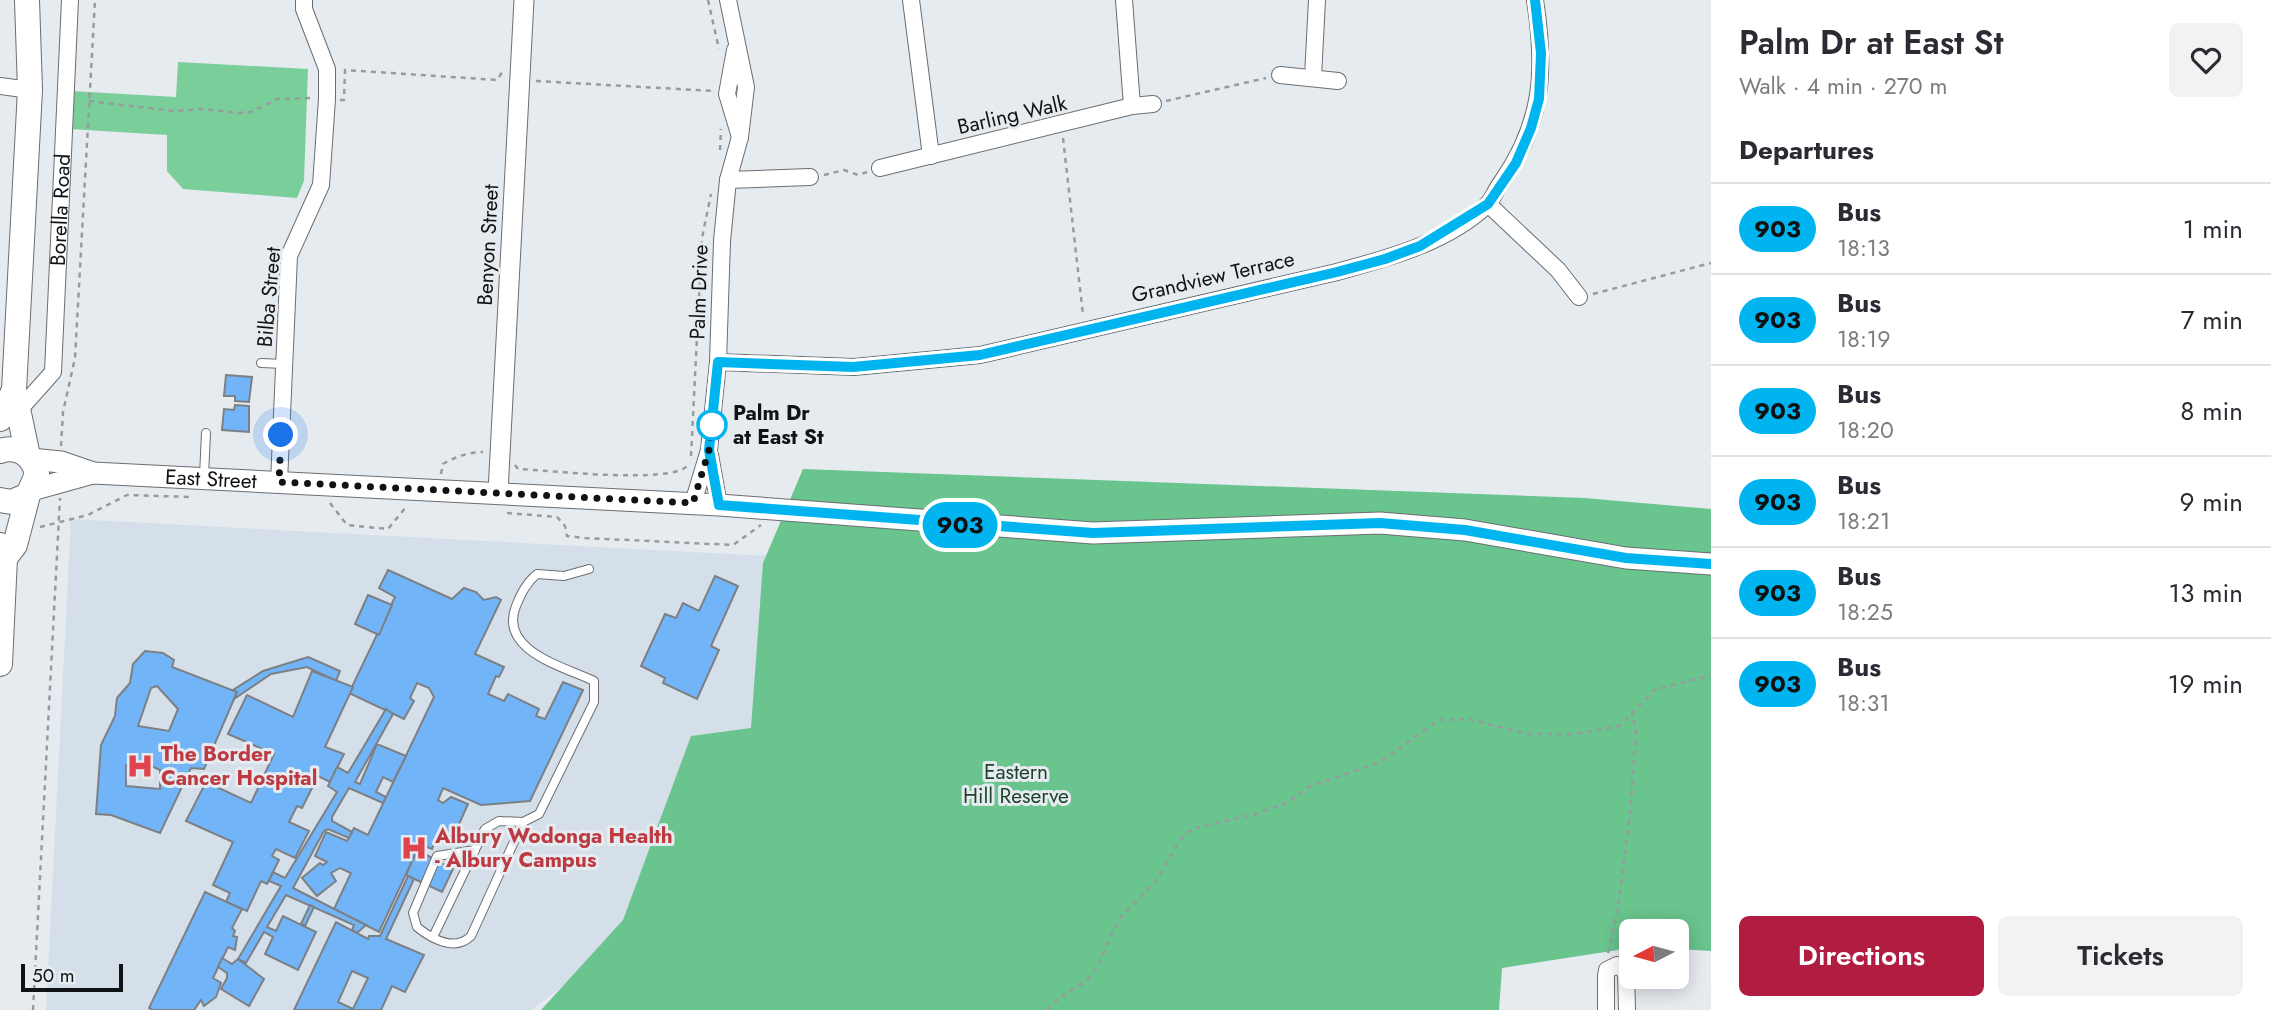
<!DOCTYPE html>
<html lang="en">
<head>
<meta charset="utf-8">
<style>
  body { margin:0; font-family:Jost,sans-serif; background:#f2f2f3; color:#2b2b33; height:100vh; display:flex; flex-direction:column; font-size:26px; white-space:nowrap }
  * { box-sizing:border-box; margin:0 }
  p { font-size:23px; color:#7c7c81 }
  .icon { flex:none; width:38px; height:38px; fill:none; stroke:currentColor; stroke-width:2; stroke-linecap:round; stroke-linejoin:round }
  .map { position:relative; flex:1; overflow:hidden }
  .sheet { display:flex; flex-direction:column; background:#fff; width:560px }
  .sheet>* { flex:none }
  .badge { padding:0 14px; border-radius:23px; font-size:24px; line-height:46px }
  .needle { width:46px; rotate:264deg }
  .controls { position:absolute; left:1619px; top:919px; display:grid; gap:14px }
  .controls a { display:grid; place-items:center; width:70px; height:70px; border-radius:10px; background:#fff; box-shadow:0 4px 18px #0003; font-size:35px }
  .scale { position:absolute; left:21px; bottom:18px; width:102px; box-sizing:border-box; padding-left:7px; border:4px solid #101213; border-top:0; font-size:19px; line-height:24px; white-space:nowrap; color:#101213; -webkit-text-stroke:5px #e6ebf0; paint-order:stroke }
  .you { position:absolute; width:35px; height:35px; margin:-18px; border:5px solid #fff; border-radius:50%; background:#1a73e8; box-shadow:0 0 0 10px #1a73e833 }
  .map>.badge { position:absolute; translate:-50% -50%; box-shadow:0 0 0 4px #fff }
  h2 { padding:0 28px; font-size:26px; line-height:63px }
  .round { display:grid; place-items:center; flex:none; width:74px; height:74px; border-radius:10px; background:#f2f2f3 }
  .overview { display:flex; align-items:center; justify-content:space-between; height:119px; padding:0 28px }
  h1 { font-size:33px; font-weight:600; line-height:52px }
  .action { display:flex; gap:14px; margin-top:auto; padding:14px 28px }
  .action a { flex:1; height:80px; border-radius:10px; background:#b01d40; color:#fff; font-size:28px; font-weight:600; line-height:80px; text-align:center }
  .action a+a { background:#f2f2f3; color:#2b2b33 }
  ul { padding:0; list-style:none }
  li { display:flex; align-items:center; gap:21px; height:91px; padding:0 28px; border-top:2px solid #e1e1e2 }
  li div { flex:1 }
  li b { display:block; font-size:26px }
  li em { font-style:normal }
  li .badge { min-width:77px; font-weight:700; text-align:center }
  main { display:flex; flex:1; min-height:0 }
  .map>svg:first-child { display:block }
</style>
</head>
<body>
<main>
<div class="map">
<svg width="1711" height="1010" viewBox="0 0 1711 1010">
  <rect width="100%" height="100%" fill="#e6ebf0"/>
  <polygon fill="#d5dfe9" points="71,519 788,557 768,980 585,970 531,1010 46,1010"/>
  <polygon fill="#7ace9a" points="178,62 308,69 304,181 297,198 183,189 167,171 167,135 70,129 71,91 176,97"/>
  <polygon fill="#69c48d" points="803,469 1584,498 1711,509 1711,951 1677,949 1676,931 1631,931 1631,948 1502,968 1499,1010 541,1010 623,920 691,736 751,728 763,563"/>
  <g fill="#72b4f8" stroke="#7c8084" stroke-width="2" fill-rule="evenodd">
    <polygon points="226,375 252,377 249,402 235,401 235,396 224,396"/>
    <polygon points="235,405 249,406 249,432 222,430 224,409 234,410"/>
    <polygon points="388,570 452,599 464,588 476,592 484,600 496,597 501,600 475,654 504,667 499,677 496,676 488,694 504,701 508,694 539,709 536,716 545,719 563,682 583,690 530,801 481,805 443,788 438,800 443,803 451,797 468,804 456,831 435,841 432,849 420,844 379,932 334,909 351,873 340,868 331,873 336,881 317,896 302,878 320,863 323,865 327,862 315,856 326,832 347,841 354,828 368,835 434,697 429,688 417,683 410,698 414,701 404,719 349,693 395,597 379,588"/>
    <polygon points="715,576 738,586 711,646 719,650 697,699 663,683 665,678 641,666 665,614 676,618 683,603 699,611"/>
    <polygon points="368,595 392,605 379,635 355,624"/>
    <path d="M 145,651 L 163,653 L 174,660 L 172,667 L 237,692 L 204,769 L 191,768 L 160,833 L 111,815 L 96,814 L 101,745 L 115,716 L 117,698 L 130,683 L 133,664 ZM 157,686 L 178,709 L 169,731 L 138,726 L 151,688 ZM 143,762 L 160,770 L 160,789 L 126,786 L 126,765 Z"/>
    <polygon points="308,657 340,671 336,681 307,667 271,674 234,699 237,692 233,690 263,671"/>
    <polygon points="312,671 353,687 325,747 344,754 330,782 312,773 309,779 315,782 302,808 297,806 289,822 309,831 295,858 276,849 272,856 279,860 267,884 261,881 247,911 226,902 230,893 213,885 233,842 186,821 206,782 251,803 274,754 228,734 247,695 293,717"/>
    <polygon points="386,709 393,714 355,782 360,784 377,744 406,756 393,782 383,777 376,792 386,797 383,803 349,788 332,817 332,821 352,832 349,838 328,829 324,831 293,888 366,925 357,933 352,930 354,925 286,895 267,927 276,931 283,916 316,932 298,970 265,954 273,937 264,932 246,963 238,959 281,886 269,881 273,872 285,878 337,792 328,786 337,767 348,773"/>
    <polygon points="417,850 453,869 442,892 406,875"/>
    <path d="M 408,876 L 414,879 L 386,939 L 424,955 L 405,992 L 392,986 L 381,1010 L 294,1010 L 336,922 L 368,939 L 369,936 L 380,936 ZM 352,971 L 368,978 L 353,1009 L 338,1002 Z"/>
    <polygon points="205,892 242,909 232,928 235,931 233,936 237,937 235,950 228,947 213,978 221,983 216,997 204,1006 201,1000 194,1010 153,1010 149,1008"/>
    <polygon points="310,905 314,907 305,926 301,924"/>
    <polygon points="222,958 232,964 238,959 264,979 249,1006 221,989 227,978 227,973 218,967"/>
  </g>
  <g fill="none" stroke-linecap="round" stroke-linejoin="round">
    <g stroke="#6a6e72" stroke-width="10">
      <g id="service">
        <polyline points="261,363 284,364"/>
        <polyline points="204,476 206,433"/>
        <path d="M 475,850 L 437,856 L 413,913 L 417,927 C 432,939 455,952 471,936 L 523,822 L 539,814 L 594,702 L 594,681 C 565,667 498,651 516,606 C 521,594 526,583 537,574 L 564,576 L 589,569"/>
        <polyline points="433,937 485,829 499,821 523,822"/>
      </g>
    </g>
    <g stroke="#6a6e72" stroke-width="18">
      <g id="minor">
        <polyline points="911,0 931,156"/>
        <polyline points="1124,0 1132,106"/>
        <polyline points="735,50 727,94 740,137"/>
        <polyline points="1280,75 1338,81"/>
        <polyline points="1313,77 1317,0"/>
        <polyline points="0,86 30,90"/>
        <polyline points="880,168 1132,106 1153,104"/>
        <polyline points="728,180 810,177"/>
        <polyline points="1488,204 1558,270 1579,297"/>
        <path d="M 718,362 L 854,367 L 980,355 L 1337,272 C 1388,258 1447,243 1487,205 C 1493,199 1496,189 1501,183 C 1543,123 1546,71 1535,0"/>
        <path id="s1" d="M 20,409 L 53,372 L 70,0"/>
        <polyline points="710,455 719,505"/>
        <polyline points="279,482 289,256 321,185 327,99 327,69 304,9 304,0"/>
        <polyline points="693,503 709,450 718,362 722,241 728,180 740,137 746,87 728,0"/>
        <polyline points="1606,1010 1606,976 1607,970 1617,965 1626,972 1627,1010"/>
      </g>
    </g>
    <g stroke="#6a6e72" stroke-width="21">
      <polyline id="tertiary" points="498,492 524,0"/>
    </g>
    <g stroke="#6a6e72" stroke-width="23">
      <g id="secondary">
        <path id="s2" d="M 31,459 L 61,462 L 93,473 L 719,505 L 1093,533 L 1380,523 L 1465,530 L 1626,558 L 1711,564"/>
        <polyline points="32,490 93,473"/>
      </g>
    </g>
    <g stroke="#6a6e72" stroke-width="26">
      <g id="primary">
        <polyline points="27,0 30,90 14,390 28,456"/>
        <polyline points="0,419 14,390"/>
        <path d="M 0,451 C 19,445 33,456 37,474 L 28,495 L 12,502 L 0,500"/>
        <polyline points="0,545 5,558 0,664"/>
        <polyline points="5,558 15,545 28,495"/>
      </g>
    </g>
    <g stroke="#979b9f" stroke-width="2.5" stroke-dasharray="5 5" stroke-linecap="butt">
      <polyline points="708,0 719,49"/>
      <polyline points="536,81 714,91"/>
      <polyline points="340,100 344,100 345,70 497,80 503,71"/>
      <polyline points="89,101 173,111 203,109 238,113 251,112 277,99 312,98"/>
      <polyline points="1166,101 1266,78"/>
      <polyline points="1063,138 1083,315"/>
      <polyline points="720,150 721,129"/>
      <polyline points="824,175 844,170 858,175 867,172"/>
      <polyline points="1593,294 1711,263"/>
      <polyline points="61,446 63,412 75,358 95,0"/>
      <polyline points="691,456 702,238 711,194"/>
      <path d="M 515,465 L 518,469 C 547,470 674,485 688,465"/>
      <path d="M 441,474 L 443,464 C 455,457 469,452 483,452"/>
      <polyline points="330,503 347,525 388,529 406,507"/>
      <polyline points="507,513 557,517 565,526 567,536 585,538 733,545 761,525"/>
      <polyline points="40,527 88,515 127,495 191,497"/>
      <polyline points="1608,953 1618,907 1630,814 1636,732 1632,714"/>
      <polyline points="33,1010 60,498"/>
      <polyline points="1047,1010 1059,998 1085,982 1097,968 1118,920 1156,881 1177,845 1185,834 1195,828 1256,814 1288,802 1309,787 1380,762 1439,720 1468,719 1527,734 1574,734 1604,729 1619,726 1655,690 1711,675"/>
    </g>
    <use href="#service" stroke="#fff" stroke-width="8"/>
    <use href="#minor" stroke="#fff" stroke-width="16"/>
    <use href="#tertiary" stroke="#fff" stroke-width="19"/>
    <use href="#secondary" stroke="#fff" stroke-width="21"/>
    <use href="#primary" stroke="#fff" stroke-width="24"/>
  </g>
  <g fill="none" stroke-linecap="round" stroke-linejoin="round">
    <g stroke="#fff" stroke-width="16">
      <polyline id="line" points="1535,0 1541,53 1539,99 1531,128 1516,163 1488,204 1420,246 1385,259 1337,272 980,355 853,367 718,362 709,450 719,505 1093,533 1380,523 1465,530 1626,558 1711,564"/>
    </g>
    <use href="#line" stroke="#00b5ef" stroke-width="10"/>
    <polyline stroke="#101213" stroke-width="7" stroke-dasharray="0 12.6" points="281,435 279,482 693,503 709,450 712,425"/>
  </g>
  <defs>
    <g id="hospital-bare" transform="scale(2.1)"><path d="M-5-5h3v3.5h4V-5h3V5h-3V1.5h-4V5h-3Z" fill="#e0444e" stroke="#e6ebf0" stroke-width="2.5" paint-order="stroke"/></g>
  </defs>
  <g fill-rule="evenodd">
    <use href="#hospital-bare" x="140" y="766"/>
    <use href="#hospital-bare" x="414" y="848"/>
  </g>
  <circle fill="#fff" stroke="#00b5ef" stroke-width="3.5" cx="712" cy="425" r="14"/>
  <g text-anchor="middle" dominant-baseline="central" stroke-width="6" stroke-linejoin="round" paint-order="stroke">
    <g font-size="21" fill="#101213" stroke="#e6ebf0">
      <text transform="translate(1012 115) rotate(-13)">Barling Walk</text>
      <text stroke="none"><textPath href="#s1" startOffset="212">Borella Road</textPath></text>
      <text transform="translate(488 245) rotate(-87)">Benyon Street</text>
      <text transform="translate(1213 277) rotate(-13)">Grandview Terrace</text>
      <text transform="translate(699 292) rotate(-88)">Palm Drive</text>
      <text transform="translate(269 297) rotate(-85)">Bilba Street</text>
      <text stroke="none"><textPath href="#s2" startOffset="182">East Street</textPath></text>
    </g>
    <g font-size="21" font-weight="bold" fill="#101213" stroke="#e6ebf0" text-anchor="start">
      <text x="733" y="413">Palm Dr<tspan x="733" dy="24">at East St</tspan></text>
    </g>
    <g font-size="21" font-weight="bold" fill="#be3a42" stroke="#e6ebf0" text-anchor="start">
      <text x="161" y="754">The Border<tspan x="161" dy="24">Cancer Hospital</tspan></text>
      <text x="435" y="836">Albury Wodonga Health<tspan x="435" dy="24">- Albury Campus</tspan></text>
    </g>
    <g font-size="21" fill="#1d432c" stroke="#e6ebf0">
      <text x="1016" y="772">Eastern<tspan x="1016" dy="24">Hill Reserve</tspan></text>
    </g>
  </g>
</svg>
<div class="controls">
<a><svg class="needle" viewBox="-14 -14 28 28"><path d="M0-13l5 13h-10z" fill="#e53935"/><path d="M0 13l5-13h-10z" fill="#7c7c81"/></svg></a>
</div>
<div class="scale">50 m</div>
<div class="you" style="left:281px;top:435px"></div>
<b class="badge" style="left:960px;top:525px;background:#00b5ef;color:#111">903</b>
</div>
<section class="sheet">
<div class="overview"><div><h1>Palm Dr at East St</h1><p>Walk · 4 min · 270 m</p></div><a class="round"><svg class="icon" aria-label="heart" viewBox="0 0 24 24"><path d="M12 20l-8-8c-3-5 5-10 8-4 3-6 11-1 8 4z"/></svg></a></div>
<h2>Departures</h2>
<ul>
<li><span class="badge" style="background:#00b5ef;color:#111">903</span><div><b>Bus</b><p>18:13</p></div><em>1 min</em></li>
<li><span class="badge" style="background:#00b5ef;color:#111">903</span><div><b>Bus</b><p>18:19</p></div><em>7 min</em></li>
<li><span class="badge" style="background:#00b5ef;color:#111">903</span><div><b>Bus</b><p>18:20</p></div><em>8 min</em></li>
<li><span class="badge" style="background:#00b5ef;color:#111">903</span><div><b>Bus</b><p>18:21</p></div><em>9 min</em></li>
<li><span class="badge" style="background:#00b5ef;color:#111">903</span><div><b>Bus</b><p>18:25</p></div><em>13 min</em></li>
<li><span class="badge" style="background:#00b5ef;color:#111">903</span><div><b>Bus</b><p>18:31</p></div><em>19 min</em></li>
</ul>
<div class="action"><a>Directions</a><a>Tickets</a></div>
</section>
</main>
</body>
</html>
